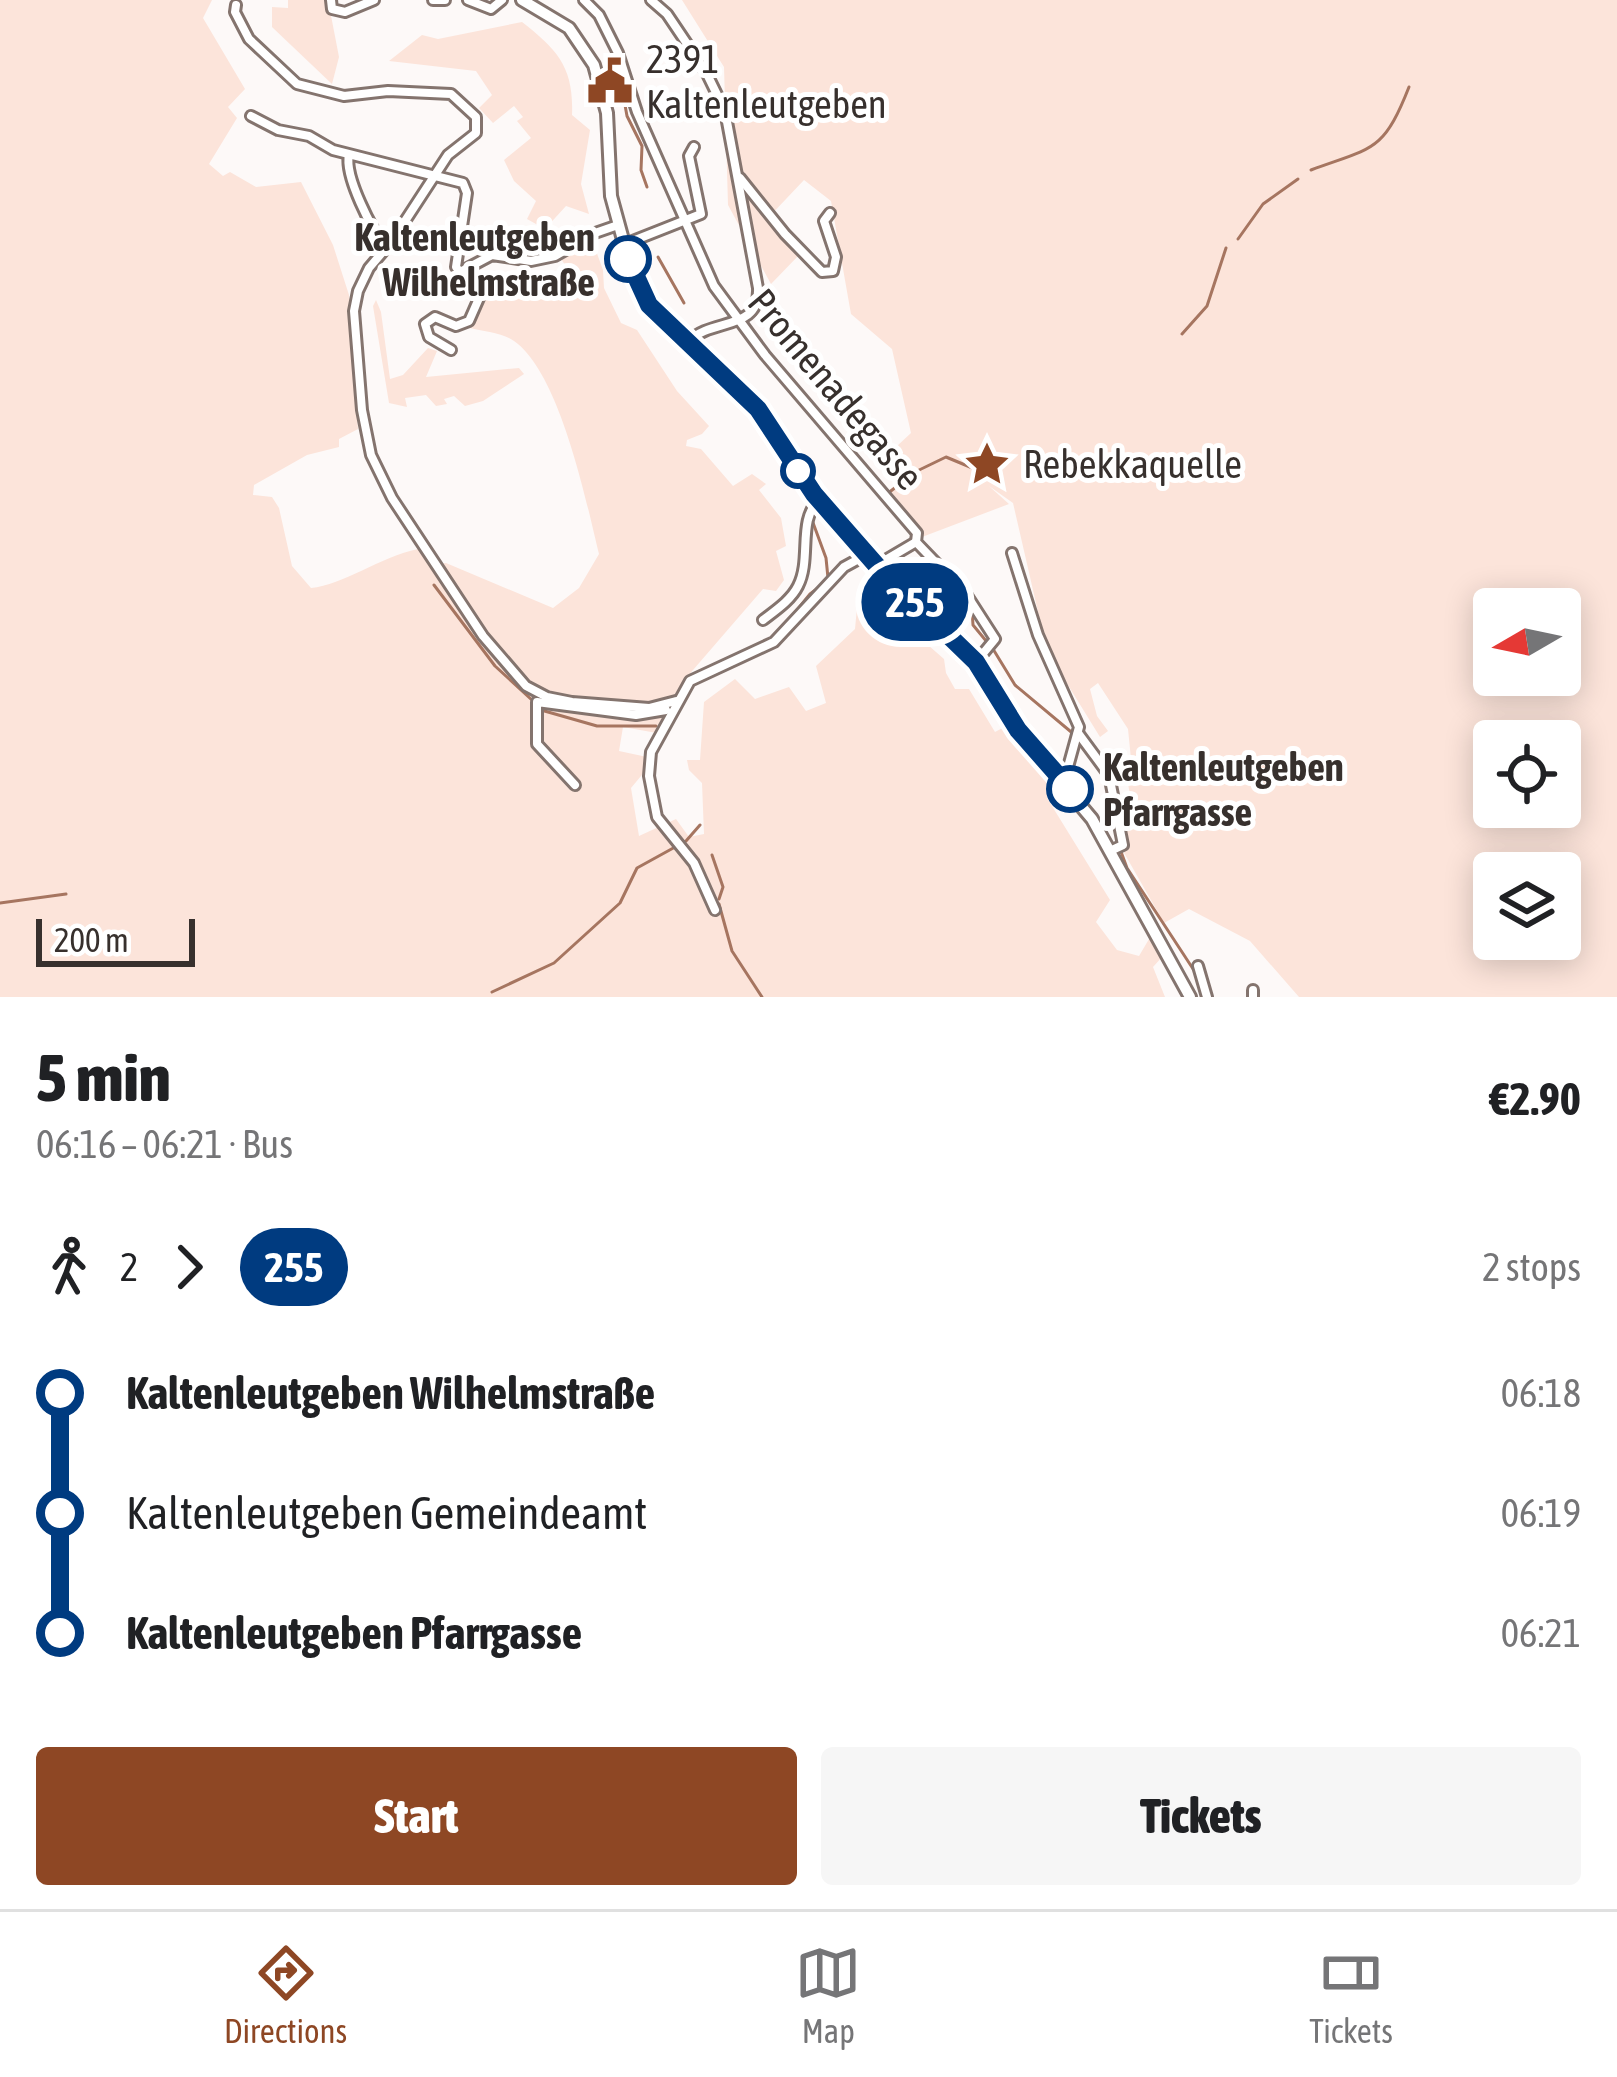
<!DOCTYPE html>
<html lang="en">
<head>
<meta charset="utf-8">
<style>
  body { margin:0; font-family:"Asap Condensed",sans-serif; background:#f6f6f6; color:#202124; height:100vh; display:flex; flex-direction:column; font-size:45px; white-space:nowrap }
  * { box-sizing:border-box; margin:0 }
  p { font-size:39px; color:#757577 }
  .icon { flex:none; width:66px; height:66px; fill:none; stroke:currentColor; stroke-width:2; stroke-linecap:round; stroke-linejoin:round }
  .map { position:relative; height:997px; overflow:hidden }
  .sheet { display:flex; flex-direction:column; background:#fff; flex:1 }
  .sheet>* { flex:none }
  .badge { padding:0 24px; border-radius:39px; font-size:42px; line-height:78px }
  .needle { width:78px; rotate:261deg }
  .tools { position:absolute; left:1473px; top:588px; display:grid; gap:24px }
  .tools a { display:grid; place-items:center; width:108px; height:108px; border-radius:12px; background:#fff; box-shadow:0 6px 30px #0003; font-size:60px }
  .scale { position:absolute; left:36px; bottom:30px; width:159px; box-sizing:border-box; padding-left:12px; border:6px solid #37302d; border-top:0; font-size:33px; line-height:42px; white-space:nowrap; color:#37302d; -webkit-text-stroke:9px #fff; paint-order:stroke }
  .map>.badge { position:absolute; translate:-50% -50%; box-shadow:0 0 0 6px #fff }
  .legs { display:flex; align-items:center; gap:18px; height:132px; padding:0 36px; font-size:39px }
  .legs p { margin-inline-start:auto }
  .head { display:flex; align-items:center; justify-content:space-between; height:204px; padding:0 36px }
  h1 { font-size:66px; font-weight:800; line-height:90px }
  .button { display:flex; gap:24px; margin-top:auto; padding:24px 36px }
  .button a { flex:1; height:138px; border-radius:12px; background:#8e4724; color:#fff; font-size:48px; font-weight:800; line-height:138px; text-align:center }
  .button a+a { background:#f6f6f6; color:#202124 }
  ul { padding:0 36px; list-style:none }
  li { display:flex; align-items:center; gap:42px; height:120px; font-size:45px }
  li i { display:grid; place-items:center; width:18px; height:100%; margin:0 15px; background:currentColor }
  li i::after { content:''; width:30px; height:30px; margin:-15px; border:9px solid; border-radius:50%; background:#fff }
  li p { margin-inline-start:auto }
  li:first-child i { background:linear-gradient(#0000 50%,currentColor 0) }
  li:last-child i { background:linear-gradient(currentColor 50%,#0000 0) }
  .tab-bar { display:flex; justify-content:space-around; align-items:center; height:168px; border-top:3px solid #e0e0e0; background:#fff; font-size:33px; color:#757577 }
  .tab-bar a { display:grid; justify-items:center; gap:6px }
  .tab-bar .current { color:#8e4724 }
  .map>svg:first-child { display:block }
</style>
</head>
<body>
<div class="map">
<svg width="1617" height="997" viewBox="0 0 1617 997">
  <rect width="100%" height="100%" fill="#fdf9f8"/>
  <g fill="#fce4da" fill-rule="evenodd">
    <path d="M 0,0 L 212,0 L 203,18 L 245,89 L 228,107 L 237,118 L 209,164 L 223,176 L 230,172 L 256,187 L 301,182 L 333,245 L 349,295 L 358,429 L 339,439 L 339,447 L 307,455 L 254,485 L 253,495 L 272,497 L 279,508 L 292,566 L 311,588 C 343,585 380,557 418,549 L 432,565 L 446,563 L 553,608 L 579,588 L 599,554 C 586,501 560,373 514,341 C 504,333 482,331 470,328 L 488,293 L 470,275 L 475,272 L 561,289 L 576,281 L 561,259 L 591,237 L 603,270 L 604,288 L 621,323 L 637,330 L 677,391 L 709,426 L 702,434 L 687,440 L 686,446 L 701,449 L 733,486 L 752,474 L 766,484 L 759,490 L 781,518 L 786,546 L 776,551 L 784,580 L 776,591 L 763,589 L 687,677 L 657,733 L 623,727 L 619,751 L 647,757 L 646,770 L 631,788 L 639,836 L 676,819 L 689,837 L 704,834 L 702,783 L 689,770 L 687,760 L 700,760 L 704,702 L 735,679 L 755,699 L 789,687 L 806,711 L 826,703 L 816,666 L 855,629 L 859,586 L 921,632 L 928,645 L 944,659 L 946,673 L 955,689 L 969,689 L 995,732 L 1010,724 L 1046,770 L 1047,798 L 1110,900 L 1096,922 L 1117,950 L 1139,956 L 1152,934 L 1163,956 L 1153,967 L 1165,997 L 0,997 Z"/>
    <polygon points="288,0 328,0 339,57 332,84 272,27 272,7 288,8"/>
    <path d="M 682,0 L 1617,0 L 1617,997 L 1299,997 L 1250,941 L 1189,909 L 1164,923 L 1123,851 L 1126,847 L 1124,819 L 1134,816 L 1126,773 L 1131,759 L 1128,729 L 1098,683 L 1090,689 L 1097,716 L 1108,731 L 1100,737 L 1047,651 L 1013,503 L 989,486 L 1009,504 L 922,537 L 881,490 L 890,490 L 905,480 L 895,467 L 882,460 L 911,433 L 892,349 L 851,314 L 831,201 L 804,180 L 768,218 L 800,254 L 771,284 L 728,205 L 724,67 ZM 1494,609 L 1560,609 L 1560,675 L 1494,675 ZM 1494,741 L 1560,741 L 1560,807 L 1494,807 ZM 1494,873 L 1560,873 L 1560,939 L 1494,939 Z"/>
    <path d="M 522,22 C 558,50 574,68 572,115 L 590,130 L 581,184 L 589,214 L 566,206 L 545,229 L 527,219 L 536,201 L 514,181 L 504,160 L 531,138 L 517,121 L 523,117 L 514,106 L 493,123 L 479,108 L 492,95 L 476,71 L 389,61 L 422,35 L 438,39 Z"/>
    <polygon points="376,300 381,312 390,379 403,375 428,348 437,351 426,377 519,368 524,374 483,401 465,406 454,396 444,399 447,404 436,406 426,395 405,398 407,407 389,403 373,306"/>
  </g>
  <g fill="none" stroke-linecap="round" stroke-linejoin="round">
    <g stroke="#a67560" stroke-width="3">
      <polyline points="616,56 627,116 642,146 641,170 647,187"/>
      <path d="M 1311,170 C 1373,147 1383,153 1409,87"/>
      <polyline points="1238,239 1263,204 1298,179"/>
      <polyline points="658,257 684,303"/>
      <polyline points="1182,334 1207,306 1226,248"/>
      <polyline points="887,494 915,472 946,457 982,472 986,465"/>
      <polyline points="812,520 826,558 828,578"/>
      <polyline points="934,570 954,587"/>
      <polyline points="434,585 495,666 533,701"/>
      <polyline points="972,609 973,625 987,642"/>
      <polyline points="780,631 810,594 822,585"/>
      <polyline points="993,649 1015,685 1076,736"/>
      <polyline points="541,710 597,726 656,726"/>
      <polyline points="1103,773 1110,798"/>
      <polyline points="1120,849 1127,868 1199,978"/>
      <polyline points="712,855 723,887 719,899"/>
      <polyline points="0,903 66,894"/>
      <polyline points="719,904 732,951 762,997"/>
      <polyline points="492,992 554,963 620,903 637,868 686,841 700,825"/>
    </g>
    <g stroke="#84746e" stroke-width="14">
      <g id="minor">
        <polyline points="331,0 332,9 345,12 374,0"/>
        <polyline points="433,0 445,0"/>
        <polyline points="468,0 491,9 502,0"/>
        <polyline points="584,0 599,15 618,53 637,112 714,286 765,355 917,533 916,542 966,594 995,639 976,662"/>
        <path d="M 651,0 L 667,14 L 706,72 L 725,111 L 758,288 C 760,332 712,317 688,342"/>
        <polyline points="236,5 235,12 249,39 297,84 344,96 388,91 451,94 476,117 476,133 448,155 392,241 369,268 358,291 354,311 362,410 371,455 392,498 483,636 526,686 547,697 572,702 649,708 676,701"/>
        <polyline points="251,116 278,130 309,136 333,150 463,183 467,193 456,267 460,272 492,255 531,261 555,256 595,233 618,225"/>
        <path d="M 349,155 C 344,176 372,230 386,248"/>
        <polyline points="740,178 785,234 822,272 833,271 836,257 824,221 830,213"/>
        <polyline points="625,244 701,214 689,156 694,147"/>
        <polyline points="451,350 429,337 425,324 435,317 456,326 469,321 480,296 463,281 460,272"/>
        <polyline points="1012,553 1038,635 1079,727 1068,767 1058,776"/>
        <polyline points="877,565 916,542"/>
        <path d="M 763,620 C 776,610 791,600 798,586 C 812,559 797,520 819,500"/>
        <polyline points="1078,733 1109,775 1123,845 1110,851"/>
        <polyline points="575,785 537,744 537,702 636,715 666,710"/>
        <polyline points="715,910 694,863 657,817 649,776 651,752 690,681 774,642 844,567 866,555"/>
        <polyline points="1198,966 1207,997"/>
        <polyline points="1253,990 1253,997"/>
      </g>
    </g>
    <g stroke="#84746e" stroke-width="16">
      <polyline id="major" points="522,0 569,28 594,65 607,113 611,196 628,258 644,297 758,409 807,485 866,555 976,662 1017,730 1092,819 1190,997"/>
    </g>
    <use href="#minor" stroke="#fff" stroke-width="8"/>
    <use href="#major" stroke="#fff" stroke-width="10"/>
  </g>
  <g fill="none" stroke-linecap="round" stroke-linejoin="round">
    <g stroke="#fff" stroke-width="27">
      <polyline id="line-1" points="628,259 649,305 758,409 814,494 877,566 976,662 1018,730 1070,789"/>
    </g>
    <use href="#line-1" stroke="#003b80" stroke-width="18"/>
  </g>
  <defs>
    <g id="civic-bare" transform="scale(3.6)"><path d="M-.6-6.5H3V-4.5H.6V-3L4-1V1h2V6H-6V1h2V-1L-.6-3ZM-1.2 2.5V6h2.4V2.5Z" fill="#8e4724" stroke="#fff" stroke-width="2.5" paint-order="stroke"/></g>
    <g id="sight-bare" transform="scale(3.6)"><path d="M0-6L1.8-2.2L6-1.7L2.9 1.2L3.7 5.4L0 3.3L-3.7 5.4L-2.9 1.2L-6-1.7L-1.8-2.2Z" fill="#8e4724" stroke="#fff" stroke-width="2.5" paint-order="stroke"/></g>
  </defs>
  <g fill-rule="evenodd">
    <use href="#civic-bare" x="610" y="81"/>
    <use href="#sight-bare" x="987" y="464"/>
  </g>
  <g fill="#fff" stroke="#003b80" stroke-width="6">
    <circle cx="628" cy="259" r="21"/>
    <circle cx="798" cy="471" r="15"/>
    <circle cx="1070" cy="789" r="21"/>
  </g>
  <g text-anchor="middle" dominant-baseline="central" stroke-width="10" stroke-linejoin="round" paint-order="stroke">
    <g font-size="39" fill="#37302d" stroke="#fff" text-anchor="start">
      <text x="646" y="59">2391<tspan x="646" dy="45">Kaltenleutgeben</tspan></text>
      <text x="1023" y="464">Rebekkaquelle</text>
    </g>
    <g font-size="39" font-weight="bold" fill="#37302d" stroke="#fff" text-anchor="end">
      <text x="595" y="237">Kaltenleutgeben<tspan x="595" dy="45">Wilhelmstraße</tspan></text>
      <text x="1103" y="767" text-anchor="start">Kaltenleutgeben<tspan x="1103" dy="45">Pfarrgasse</tspan></text>
    </g>
    <g font-size="39" fill="#37302d" stroke="#fff">
      <text transform="translate(836 389) rotate(50)">Promenadegasse</text>
    </g>
  </g>
</svg>
<div class="tools">
<a><svg class="needle" viewBox="-14 -14 28 28"><path d="M0-13l5 13h-10z" fill="#e53935"/><path d="M0 13l5-13h-10z" fill="#757577"/></svg></a>
<a><svg class="icon" aria-label="locate" viewBox="0 0 24 24"><circle cx="12" cy="12" r="6"/><path d="M12 2v4M12 18v4M2 12h4M18 12h4"/></svg></a>
<a><svg class="icon" aria-label="layers" viewBox="0 0 24 24"><path d="M12 4l9 5-9 5-9-5zM3 14l9 5 9-5"/></svg></a>
</div>
<div class="scale">200 m</div>
<b class="badge" style="left:915px;top:602px;background:#003b80;color:#fff">255</b>
</div>
<section class="sheet">
<div class="head"><div><h1>5 min</h1><p>06:16 – 06:21 · Bus</p></div><b>€2.90</b></div>
<div class="legs"><svg class="icon" aria-label="walk" viewBox="0 0 24 24"><circle cx="13" cy="4" r="2"/><path d="M13 8l-2 6 4 7M11 14l-3 7M7 12l3-4h3l4 4"/></svg>2<svg class="icon" aria-label="forward" viewBox="0 0 24 24"><path d="M9 5l7 7-7 7"/></svg><b class="badge" style="background:#003b80;color:#fff">255</b><p>2 stops</p></div>
<ul>
<li><i style="color:#003b80"></i><b>Kaltenleutgeben Wilhelmstraße</b><p>06:18</p></li>
<li><i style="color:#003b80"></i><span>Kaltenleutgeben Gemeindeamt</span><p>06:19</p></li>
<li><i style="color:#003b80"></i><b>Kaltenleutgeben Pfarrgasse</b><p>06:21</p></li>
</ul>
<div class="button"><a>Start</a><a>Tickets</a></div>
</section>
<nav class="tab-bar">
<a class="current"><svg class="icon" aria-label="directions" viewBox="0 0 24 24"><path d="M12 3l9 9-9 9-9-9zM9 14v-3h6M13 9l2 2-2 2"/></svg>Directions</a>
<a><svg class="icon" aria-label="map" viewBox="0 0 24 24"><path d="M3 6l6-2 6 2 6-2v14l-6 2-6-2-6 2zM9 4v14M15 6v14"/></svg>Map</a>
<a><svg class="icon" aria-label="tickets" viewBox="0 0 24 24"><path d="M3 7h18v10H3zM15 7v10"/></svg>Tickets</a>
</nav>
</body>
</html>
